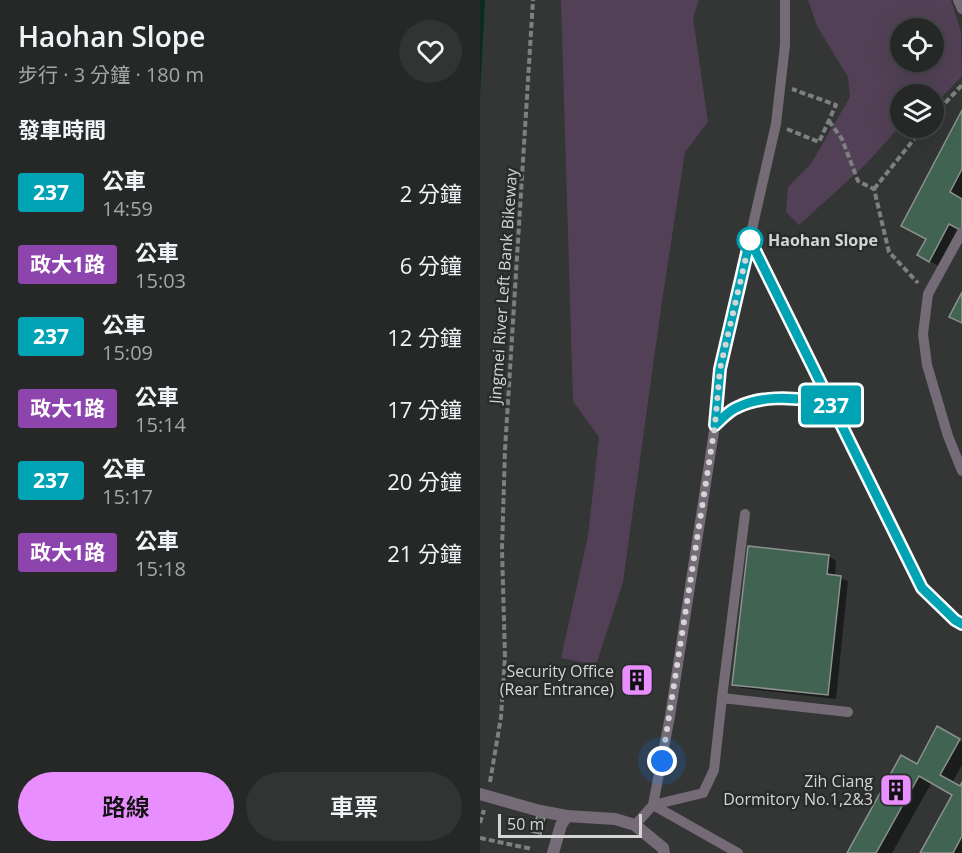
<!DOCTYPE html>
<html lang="zh-TW">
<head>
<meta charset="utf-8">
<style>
  body { margin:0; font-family:"Open Sans","Noto Sans TC",sans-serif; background:#323434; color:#f1f3f6; height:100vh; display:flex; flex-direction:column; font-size:22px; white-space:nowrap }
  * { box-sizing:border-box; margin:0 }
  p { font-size:20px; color:#a4a6a8 }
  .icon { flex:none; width:33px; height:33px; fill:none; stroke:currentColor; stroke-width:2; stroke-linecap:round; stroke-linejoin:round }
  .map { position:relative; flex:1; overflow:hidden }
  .details { display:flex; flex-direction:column; background:#262828; width:480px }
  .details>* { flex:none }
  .badge { padding:0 12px; border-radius:4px; font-size:21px; line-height:39px }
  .controls { position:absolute; left:410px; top:18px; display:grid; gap:12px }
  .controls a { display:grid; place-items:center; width:54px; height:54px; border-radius:50%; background:#262828; box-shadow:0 6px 24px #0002,0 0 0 2px #424445; font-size:30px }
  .scale { position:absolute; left:18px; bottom:15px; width:144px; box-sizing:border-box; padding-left:6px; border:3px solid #d4d6d5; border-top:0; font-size:16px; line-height:21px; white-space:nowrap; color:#d4d6d5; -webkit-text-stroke:4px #292c2b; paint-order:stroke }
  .you { position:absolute; width:30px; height:30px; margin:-15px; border:4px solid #fff; border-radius:50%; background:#1a73e8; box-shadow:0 0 0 9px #1a73e833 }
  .map>.badge { position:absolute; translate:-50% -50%; box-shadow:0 0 0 3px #fff }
  h2 { padding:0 18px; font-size:22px; line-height:54px }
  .round { display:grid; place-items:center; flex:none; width:63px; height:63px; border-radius:32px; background:#323434 }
  .summary { display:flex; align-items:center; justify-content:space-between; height:102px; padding:0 18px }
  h1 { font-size:28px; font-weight:600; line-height:45px }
  .action { display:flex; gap:12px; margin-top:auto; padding:12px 18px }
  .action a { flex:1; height:69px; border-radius:36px; background:#e98efe; color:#111; font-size:24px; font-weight:600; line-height:69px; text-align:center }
  .action a+a { background:#323434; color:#f1f3f6 }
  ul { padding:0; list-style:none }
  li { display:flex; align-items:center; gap:18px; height:72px; padding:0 18px }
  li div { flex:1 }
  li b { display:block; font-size:22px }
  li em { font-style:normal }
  li .badge { min-width:66px; font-weight:700; text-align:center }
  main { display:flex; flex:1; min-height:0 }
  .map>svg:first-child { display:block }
</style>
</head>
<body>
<main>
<section class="details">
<div class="summary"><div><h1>Haohan Slope</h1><p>步行 · 3 分鐘 · 180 m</p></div><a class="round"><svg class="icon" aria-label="heart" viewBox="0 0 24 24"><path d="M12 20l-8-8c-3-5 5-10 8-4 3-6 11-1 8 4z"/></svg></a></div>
<h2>發車時間</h2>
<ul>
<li><span class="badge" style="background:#00a3b4;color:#fff">237</span><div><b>公車</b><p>14:59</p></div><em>2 分鐘</em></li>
<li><span class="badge" style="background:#8e44ad;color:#fff">政大1路</span><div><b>公車</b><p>15:03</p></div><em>6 分鐘</em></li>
<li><span class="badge" style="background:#00a3b4;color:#fff">237</span><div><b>公車</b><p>15:09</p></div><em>12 分鐘</em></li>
<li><span class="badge" style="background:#8e44ad;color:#fff">政大1路</span><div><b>公車</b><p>15:14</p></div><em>17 分鐘</em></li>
<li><span class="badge" style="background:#00a3b4;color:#fff">237</span><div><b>公車</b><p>15:17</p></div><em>20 分鐘</em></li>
<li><span class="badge" style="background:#8e44ad;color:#fff">政大1路</span><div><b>公車</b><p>15:18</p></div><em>21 分鐘</em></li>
</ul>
<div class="action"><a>路線</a><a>車票</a></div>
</section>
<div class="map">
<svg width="482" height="853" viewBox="0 0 482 853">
  <rect width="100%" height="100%" fill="#333635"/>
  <g fill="#524156" fill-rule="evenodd">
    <polygon points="81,0 219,0 213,18 228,122 205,152 182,301 143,582 116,665 81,658 108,536 119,437 93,401"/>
    <path d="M 328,0 L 471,0 L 481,32 L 482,76 L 453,106 L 453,94 L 420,94 L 420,126 L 386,164 L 319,225 L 306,212 L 308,187 L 331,164 L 370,97 L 368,77 L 337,26 ZM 420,28 L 453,28 L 453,62 L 420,62 Z"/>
  </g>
  <polygon fill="#082d1e" points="0,0 5,0 0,96"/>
  <g fill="#0007">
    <polygon points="482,114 482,230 462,268 439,255 448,239 423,225"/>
    <polygon points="269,548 349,556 356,561 355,576 368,581 356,699 261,688 254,684"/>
    <polygon points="150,671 169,675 166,692 149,689"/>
    <polygon points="458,728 482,742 482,765 472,783 480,788 482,785 482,853 442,853 474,794 452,782 412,853 369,853 437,766"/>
    <polygon points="65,819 67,820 63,834 56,833"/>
  </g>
  <g fill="#406352" stroke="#8d918f" stroke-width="1.5">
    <polygon points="482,110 482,169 470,192 482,199 482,231 469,224 449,262 437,255 446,239 421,226"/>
    <polygon points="482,292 482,323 469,317"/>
    <polygon points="268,546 349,555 347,574 361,576 348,695 252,685"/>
    <polygon points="149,670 167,672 164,691 146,689"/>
    <polygon points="457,726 480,739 460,775 480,786 482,782 482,836 473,853 440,853 472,795 439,776 396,853 367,853 421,755 437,764"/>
    <polygon points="57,816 65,818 61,834 52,832"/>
  </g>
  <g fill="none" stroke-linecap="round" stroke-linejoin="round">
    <g stroke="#7d807f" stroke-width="4" stroke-dasharray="6 3" stroke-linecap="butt">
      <polyline points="453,116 482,85"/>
      <polyline points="349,121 362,139 378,181 394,189 409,252 438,283"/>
      <polyline points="307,129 339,142 356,105 312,89"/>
      <polyline points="394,189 443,128"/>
      <polyline points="10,782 21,717 25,657 22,549 25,450 53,0"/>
      <polyline points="0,823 4,810"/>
      <polyline points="0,838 52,849"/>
    </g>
    <g stroke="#756b77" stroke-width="10">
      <polyline points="478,0 482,9"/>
      <polyline points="482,232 448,294 443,334 447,365 468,436 482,471"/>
      <polyline points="270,240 442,588 475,620 482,624"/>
      <path d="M 235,425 C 242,419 249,411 257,407 C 284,393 321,399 350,403"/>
      <polyline points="242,698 265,514"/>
      <polyline points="173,805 223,793 234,770 242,698 368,712"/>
      <polyline points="173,805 258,853"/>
      <polyline points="155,825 173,805 190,716 235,425 240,369 296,124 305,45 305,0"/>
    </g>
    <g stroke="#756b77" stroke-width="12">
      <polyline points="60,811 87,816 135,819 155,825 183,848 184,853"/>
      <polyline points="73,853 81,825 87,816"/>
    </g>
    <polyline stroke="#756b77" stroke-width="12" points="0,794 60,811"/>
  </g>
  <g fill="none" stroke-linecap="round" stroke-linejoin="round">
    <g stroke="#fff" stroke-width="14">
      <path id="line" d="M 334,401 C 311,397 280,396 258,407 C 249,410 242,419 235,425 L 240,369 L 270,240 L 442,588 L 475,620 L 482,624"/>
    </g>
    <use href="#line" stroke="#00a3b4" stroke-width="9"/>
    <polyline stroke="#d4d6d5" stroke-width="6" stroke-dasharray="0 10.8" points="182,761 235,425 240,369 270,240"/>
  </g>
  <defs>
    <g id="building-square" transform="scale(1.725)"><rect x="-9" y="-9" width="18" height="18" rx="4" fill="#e98efe" stroke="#292c2b"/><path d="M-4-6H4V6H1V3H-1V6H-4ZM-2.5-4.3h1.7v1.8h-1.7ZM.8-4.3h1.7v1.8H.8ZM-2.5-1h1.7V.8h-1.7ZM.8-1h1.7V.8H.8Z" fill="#111"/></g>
  </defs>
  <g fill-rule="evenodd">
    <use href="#building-square" x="157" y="680"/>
    <use href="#building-square" x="416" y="790"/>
  </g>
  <circle fill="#fff" stroke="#00a3b4" stroke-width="3" cx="270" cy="240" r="12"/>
  <g text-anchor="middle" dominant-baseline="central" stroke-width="5" stroke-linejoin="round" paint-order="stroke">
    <g font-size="16" font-weight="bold" fill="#d4d6d5" stroke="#292c2b" text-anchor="start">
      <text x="288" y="240">Haohan Slope</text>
    </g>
    <g font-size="16" fill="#d4d6d5" stroke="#292c2b">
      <text transform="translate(23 286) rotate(-86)">Jingmei River Left Bank Bikeway</text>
    </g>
    <g font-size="16" fill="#d4d6d5" stroke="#292c2b" text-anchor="end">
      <text x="134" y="671">Security Office<tspan x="134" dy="18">(Rear Entrance)</tspan></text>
      <text x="393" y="781">Zih Ciang<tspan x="393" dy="18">Dormitory No.1,2&amp;3</tspan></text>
    </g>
  </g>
</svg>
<div class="controls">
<a><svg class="icon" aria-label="locate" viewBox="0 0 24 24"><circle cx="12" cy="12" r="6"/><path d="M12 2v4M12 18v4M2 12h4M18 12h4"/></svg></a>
<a><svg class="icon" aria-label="layers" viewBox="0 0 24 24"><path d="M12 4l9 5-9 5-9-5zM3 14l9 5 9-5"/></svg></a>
</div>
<div class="scale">50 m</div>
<div class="you" style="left:182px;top:761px"></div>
<b class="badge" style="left:351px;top:405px;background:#00a3b4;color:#fff">237</b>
</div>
</main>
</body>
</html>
